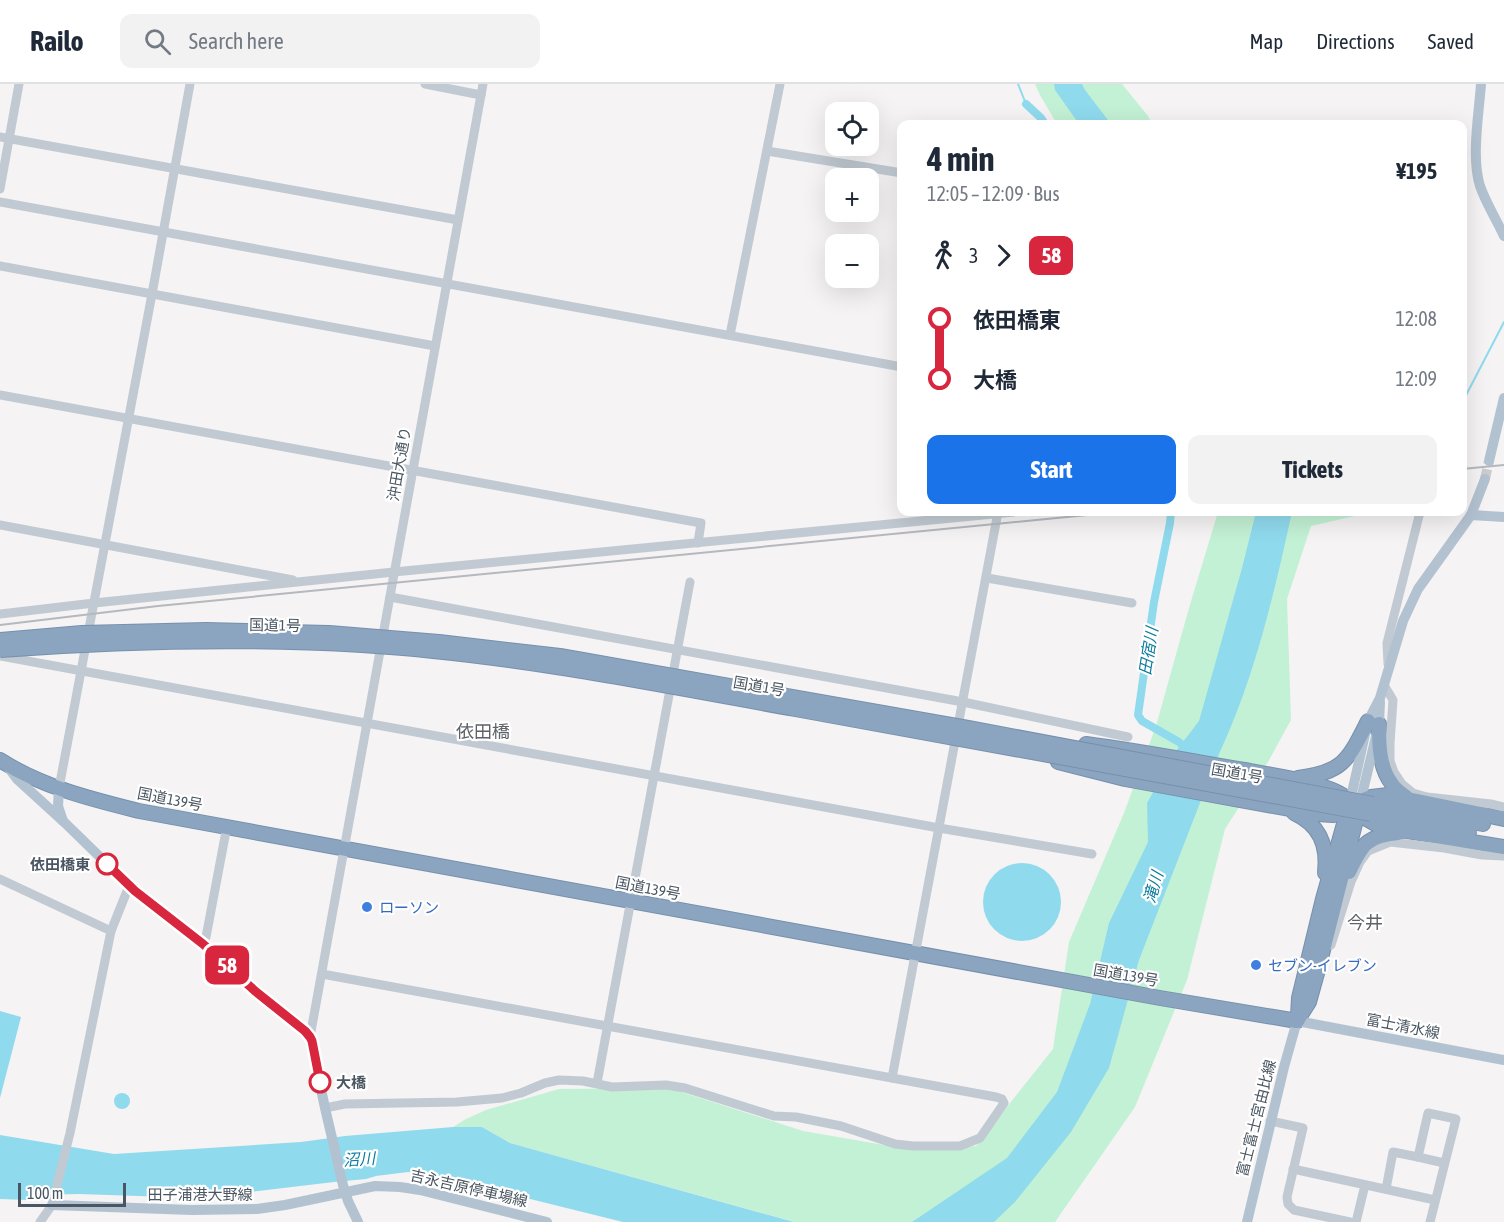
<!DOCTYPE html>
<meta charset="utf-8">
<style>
body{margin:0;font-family:"Asap Condensed","Noto Sans JP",sans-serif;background:#f2f2f3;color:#1f2937;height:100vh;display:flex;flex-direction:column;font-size:22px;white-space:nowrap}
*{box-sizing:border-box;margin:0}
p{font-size:20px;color:#747a83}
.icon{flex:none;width:33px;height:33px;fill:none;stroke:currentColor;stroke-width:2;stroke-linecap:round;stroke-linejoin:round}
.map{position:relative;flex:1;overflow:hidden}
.side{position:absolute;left:897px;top:36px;width:570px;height:396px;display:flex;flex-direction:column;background:#fff;border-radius:12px;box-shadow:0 6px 24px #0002}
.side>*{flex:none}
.badge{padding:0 12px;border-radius:9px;font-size:21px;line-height:39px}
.tools{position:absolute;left:825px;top:18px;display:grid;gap:12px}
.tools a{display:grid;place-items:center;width:54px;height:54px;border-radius:12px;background:#fff;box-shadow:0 6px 24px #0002;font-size:30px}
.scale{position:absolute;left:18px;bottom:15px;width:108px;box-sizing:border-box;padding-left:6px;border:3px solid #4a5661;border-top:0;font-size:16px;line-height:21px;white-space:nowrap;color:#4a5661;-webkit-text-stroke:4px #fff;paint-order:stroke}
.map>.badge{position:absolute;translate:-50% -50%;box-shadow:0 0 0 3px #fff}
.legs{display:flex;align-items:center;gap:9px;height:66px;padding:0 30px;font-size:20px}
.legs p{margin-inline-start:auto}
.summary{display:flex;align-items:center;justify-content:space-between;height:102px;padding:0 30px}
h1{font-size:33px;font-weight:700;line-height:45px}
.action{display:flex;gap:12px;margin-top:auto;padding:12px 30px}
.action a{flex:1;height:69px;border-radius:12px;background:#1a73e8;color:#fff;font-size:24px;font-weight:700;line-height:69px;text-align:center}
.action a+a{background:#f2f2f3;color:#1f2937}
ul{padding:0 30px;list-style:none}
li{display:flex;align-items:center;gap:21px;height:60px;font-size:22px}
li i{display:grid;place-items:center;width:9px;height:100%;margin:0 8px;background:currentColor}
li i::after{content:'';width:15px;height:15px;margin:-8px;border:4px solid;border-radius:50%;background:#fff}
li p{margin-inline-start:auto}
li:first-child i{background:linear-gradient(#0000 50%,currentColor 0)}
li:last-child i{background:linear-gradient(currentColor 50%,#0000 0)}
header{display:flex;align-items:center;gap:36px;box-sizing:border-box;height:84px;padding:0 30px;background:#fff;border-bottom:2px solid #e0e1e3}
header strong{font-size:28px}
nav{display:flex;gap:33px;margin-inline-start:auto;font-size:21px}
.search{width:420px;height:54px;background:#f2f2f3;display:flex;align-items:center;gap:15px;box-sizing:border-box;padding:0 21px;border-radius:12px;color:#747a83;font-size:22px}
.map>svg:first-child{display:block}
</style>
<header>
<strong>Railo</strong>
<div class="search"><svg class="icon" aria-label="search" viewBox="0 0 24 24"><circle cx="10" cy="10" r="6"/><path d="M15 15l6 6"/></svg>Search here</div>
<nav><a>Map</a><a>Directions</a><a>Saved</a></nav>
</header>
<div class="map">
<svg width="1504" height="1138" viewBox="0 0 1504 1138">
<rect width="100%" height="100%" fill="#f5f3f3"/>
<g fill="#c3f1d5">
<path d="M1035,0H1122L1148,32L1152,40H1057L1040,11Z"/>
<path d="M1218,428H1372L1311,442L1287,515L1291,636L1268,678L1225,745L1187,896L1135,1023L1055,1138H795L510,1059L482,1043H453L466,1035L486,1026L559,1005L669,1004L803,1047L913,1066L976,1062L1053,965L1069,858L1124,729L1156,642L1189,524Z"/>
</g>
<g fill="#90daee">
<path d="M1054,0H1082L1085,6L1111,40H1079L1055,6Z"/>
<path d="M1256,428H1292C1274,510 1255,593 1219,670L1139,876L1109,984L1071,1048L1015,1118L994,1138H912L1007,1074L1057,1008L1090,920L1109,839L1148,758L1147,719L1176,667L1199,637L1242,484Z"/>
<circle cx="1022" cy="818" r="39"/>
<path d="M0,927L21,933L0,1014Z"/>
<circle cx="122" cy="1017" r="8"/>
<path d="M453,1043H482L510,1059L794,1138H623L434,1091L408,1088L376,1092L366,1095L334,1098L206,1113H167L79,1110L30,1111L28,1116L0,1115V1051L114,1070L301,1058L345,1052Z"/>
</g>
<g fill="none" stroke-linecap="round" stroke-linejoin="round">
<g stroke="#90daee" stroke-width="2">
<path d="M1018,0L1026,20"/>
<path d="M1462,319L1504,238"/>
</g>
<g stroke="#90daee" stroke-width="8">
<path d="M1026,20L1041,34L1045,40"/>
<path d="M1171,428L1170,439L1154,518L1138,631L1142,637L1179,658L1188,667"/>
</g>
<path stroke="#caccce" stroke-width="10" stroke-dasharray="10 5" stroke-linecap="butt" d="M1485,395L1489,377"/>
<g stroke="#7690ad" stroke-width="16">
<g id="highway">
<path d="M1379,640C1379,660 1379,683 1392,700C1395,705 1401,709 1406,713"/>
<path d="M1086,660C1139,667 1191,677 1244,686C1270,691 1325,698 1345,713"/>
<path d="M0,676C42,703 91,715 139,727L1160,914L1297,937"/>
<path d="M1058,678L1125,695L1317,730L1333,731L1351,726"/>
<path d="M1298,694C1344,688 1348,676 1368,637"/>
<path d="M1354,720L1371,713L1388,711L1504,735"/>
<path d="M1373,720L1483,740"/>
<path d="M1356,727L1365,734L1379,742L1412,748L1504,763"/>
<path d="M1294,729C1320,741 1328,761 1325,789"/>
<path d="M1371,730L1469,748"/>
<path d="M1349,788C1362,760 1367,752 1398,749"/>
<path d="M1298,932L1299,914L1323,815L1349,722"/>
<path d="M1297,937L1309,918L1319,882L1359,724"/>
</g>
</g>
<g stroke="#c1cad2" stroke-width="9">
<path d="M425,0L481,11"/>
<path d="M0,53L458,136"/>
<path d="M767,67L902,89"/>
<path d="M0,105L19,0"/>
<path d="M0,118L902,283"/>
<path d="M0,182L435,262"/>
<path d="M730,251L780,0"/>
<path d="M0,311L701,439L698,459"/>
<path d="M0,441L293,496"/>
<path d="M987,494L1132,519"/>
<path d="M390,513L963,618L1128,653"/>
<path d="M0,530L94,519L394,488L1014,428"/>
<path d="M0,572L939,744L1092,770"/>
<path d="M1388,580L1387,559L1420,428"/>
<path d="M1384,601L1393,616L1390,659V677L1394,688L1402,700L1413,709L1427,713L1491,720L1504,723"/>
<path d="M59,704L152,210L190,0"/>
<path d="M0,795L111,847"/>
<path d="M203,860L206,853L227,742"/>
<path d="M1331,861L1351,798L1360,778L1368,767L1390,758L1444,764L1482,771L1504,772"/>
<path d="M322,890L892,994L998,428"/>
<path d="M310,953L483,0"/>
<path d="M597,999L690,498"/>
<path d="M325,1024L345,1020L457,1018L502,1014L521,1009L545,999L559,996L583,997L612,1003L666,1001L685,1004L774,1032L796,1033L841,1042L895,1060L913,1062H960L980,1054L1004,1019L1002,1015L996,1013L892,994"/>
<path d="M1270,1037L1303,1044L1287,1113L1288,1120L1294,1126L1350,1138"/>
<path d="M1293,1085L1435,1116"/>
<path d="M1386,1105L1393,1068L1418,1073"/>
<path d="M40,1138L52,1121L70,1049L111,847L129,802"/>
<path d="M1356,1138L1365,1101"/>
<path d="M1430,1138L1456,1035L1428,1029L1418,1073L1444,1079"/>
</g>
<g stroke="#b3c2d1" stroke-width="10">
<path d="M1481,0C1479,29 1471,74 1480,102C1486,119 1496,135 1504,152"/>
<path d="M1489,377L1504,314"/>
<path d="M1471,431L1485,395"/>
<path d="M6,680L17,695L63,737"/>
<path d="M59,704L58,722L63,737L135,807L203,860L255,907L298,940L310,953L325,1024L343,1101L348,1117L358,1138"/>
<path d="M1349,722L1368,637L1380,614L1403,537L1418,505L1471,431L1504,433"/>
<path d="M1359,723L1379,640L1380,618"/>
<path d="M52,1121L192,1126L257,1125L285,1121L375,1102L400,1103L420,1106L547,1138"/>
<path d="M1247,1138L1284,983L1297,937L1504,976"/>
</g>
<use href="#highway" stroke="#8ba5c1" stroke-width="14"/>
<g stroke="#b5b8bd" stroke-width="2">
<path d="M1462,385L1504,381"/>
<path d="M0,541L158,522L1118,428"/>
</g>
<g stroke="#7690ad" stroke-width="16" stroke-linecap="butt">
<g id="highway-bridge">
<path d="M0,556L82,549L206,546L329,549L439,558L560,572L968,644L1373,720"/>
<path d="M0,566C121,557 241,554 362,561C508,570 651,599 795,625C987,659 1179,695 1371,730"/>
</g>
</g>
<use href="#highway-bridge" stroke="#8ba5c1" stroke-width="14"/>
</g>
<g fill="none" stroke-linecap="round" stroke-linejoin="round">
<g stroke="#fff" stroke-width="14">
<path id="line-1" d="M107,780L135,807L203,860L255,907L305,947L310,953L312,957L320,998"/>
</g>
<use href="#line-1" stroke="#d7263d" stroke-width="9"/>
</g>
<g fill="#fff" stroke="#d7263d" stroke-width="3">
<circle cx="107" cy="780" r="10"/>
<circle cx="320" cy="998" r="10"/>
</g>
<g fill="#3f7fe0" stroke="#fff" stroke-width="2">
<circle cx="367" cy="823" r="6"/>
<circle cx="1256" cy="881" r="6"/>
</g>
<g text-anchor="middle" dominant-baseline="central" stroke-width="4.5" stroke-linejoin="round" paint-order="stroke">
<g font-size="15" fill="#4a5661" stroke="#fff">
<text transform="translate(399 380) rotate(-80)">沖田大通り</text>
<text transform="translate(275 541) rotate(1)">国道1号</text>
<text transform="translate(759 602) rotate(10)">国道1号</text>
<text transform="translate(1237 689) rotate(10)">国道1号</text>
<text transform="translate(170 715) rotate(11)">国道139号</text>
<text transform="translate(648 804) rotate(11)">国道139号</text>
<text transform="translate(1126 891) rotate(10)">国道139号</text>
<text transform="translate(1403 942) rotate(11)">富士清水線</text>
<text transform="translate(1256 1034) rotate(-76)">富士富士宮由比線</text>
<text transform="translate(469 1104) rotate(13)">吉永吉原停車場線</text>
<text x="200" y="1110">田子浦港大野線</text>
</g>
<g font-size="15" font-weight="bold" fill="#4a5661" stroke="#fff" text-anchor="end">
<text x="90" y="780">依田橋東</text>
<text x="336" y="998" text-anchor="start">大橋</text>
</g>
<g font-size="15" fill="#366cbe" stroke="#fff" text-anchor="start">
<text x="379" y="823">ローソン</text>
<text x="1268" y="881">セブン-イレブン</text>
</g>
<g font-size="16" font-style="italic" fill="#0c7c9b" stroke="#fff">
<text transform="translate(1148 567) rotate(-81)">田宿川</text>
<text transform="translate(1153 803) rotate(-74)">滝川</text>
<text transform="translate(359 1075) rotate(-4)">沼川</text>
</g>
<g font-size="18" fill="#5f6368" stroke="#fff">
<text x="483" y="647">依田橋</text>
<text x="1365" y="838">今井</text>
</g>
</g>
</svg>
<div class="tools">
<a><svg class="icon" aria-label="locate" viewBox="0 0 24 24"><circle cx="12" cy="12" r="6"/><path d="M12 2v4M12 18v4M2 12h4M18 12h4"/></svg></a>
<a>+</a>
<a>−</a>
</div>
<div class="scale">100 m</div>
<b class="badge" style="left:227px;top:881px;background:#d7263d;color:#fff">58</b>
<section class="side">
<div class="summary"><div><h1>4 min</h1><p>12:05 – 12:09 · Bus</p></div><b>¥195</b></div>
<div class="legs"><svg class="icon" aria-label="walk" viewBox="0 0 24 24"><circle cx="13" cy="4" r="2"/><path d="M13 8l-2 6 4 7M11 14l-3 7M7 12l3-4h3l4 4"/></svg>3<svg class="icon" aria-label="forward" viewBox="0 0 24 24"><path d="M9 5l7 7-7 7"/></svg><b class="badge" style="background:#d7263d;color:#fff">58</b></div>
<ul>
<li><i style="color:#d7263d"></i><b>依田橋東</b><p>12:08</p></li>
<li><i style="color:#d7263d"></i><b>大橋</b><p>12:09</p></li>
</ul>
<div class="action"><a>Start</a><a>Tickets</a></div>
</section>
</div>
